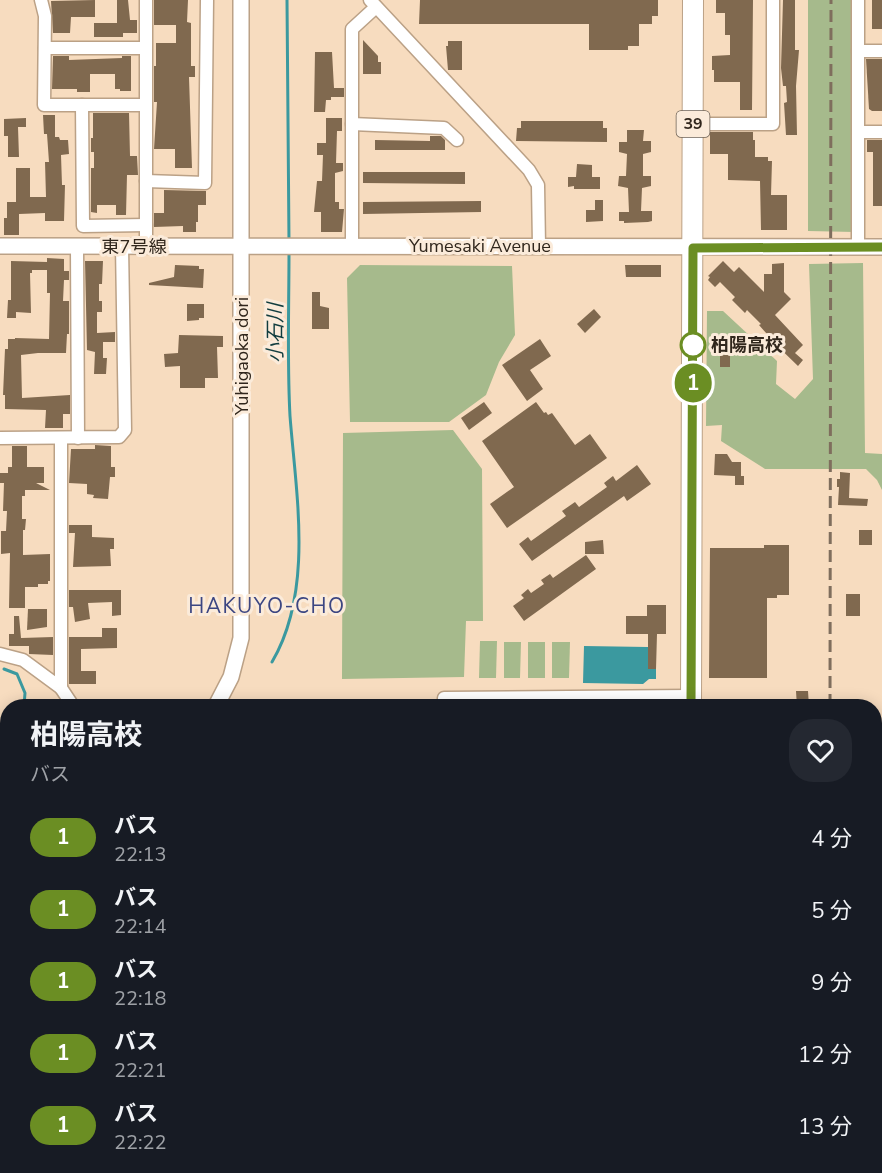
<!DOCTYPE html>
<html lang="ja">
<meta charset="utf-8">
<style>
body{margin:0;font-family:"Nunito Sans","Noto Sans JP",sans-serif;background:#242831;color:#f1f3f6;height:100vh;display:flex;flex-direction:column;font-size:22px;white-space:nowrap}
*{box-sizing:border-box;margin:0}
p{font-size:20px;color:#9ea1a6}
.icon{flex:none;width:33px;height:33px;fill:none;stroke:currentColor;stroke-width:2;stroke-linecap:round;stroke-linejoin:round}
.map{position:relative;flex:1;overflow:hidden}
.details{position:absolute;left:0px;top:699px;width:882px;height:474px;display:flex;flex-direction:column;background:#171b24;border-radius:24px 24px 0 0;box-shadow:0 3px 15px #0003}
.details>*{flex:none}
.badge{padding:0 12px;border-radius:20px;font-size:21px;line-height:39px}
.map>.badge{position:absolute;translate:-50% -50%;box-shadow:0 0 0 3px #fff}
.round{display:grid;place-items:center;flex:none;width:63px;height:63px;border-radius:24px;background:#242831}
.headline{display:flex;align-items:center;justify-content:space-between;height:102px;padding:0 30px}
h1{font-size:28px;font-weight:700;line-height:45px}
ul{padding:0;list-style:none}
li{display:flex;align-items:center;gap:18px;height:72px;padding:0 30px}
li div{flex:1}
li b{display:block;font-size:22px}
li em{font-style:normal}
li .badge{min-width:66px;font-weight:700;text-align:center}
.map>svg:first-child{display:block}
</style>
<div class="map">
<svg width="882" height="1173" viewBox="0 0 882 1173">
<rect width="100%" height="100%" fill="#f7dcbf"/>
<g fill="#a6ba8c">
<path d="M808,0H852L854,232L808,231Z"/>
<path d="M863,263L865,453L882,454V490L877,480L866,469H765L721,441L722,425L706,426L707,311H723L777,361L776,384L795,399L813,379L809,264Z"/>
<path d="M360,265L512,266L515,335L499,362L486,395L449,422H350L347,278Z"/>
<path d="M453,430L482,469L483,621H466L464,677L342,679L343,433Z"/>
<path d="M480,641H497L496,678H479Z"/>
<path d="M504,642H521L520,678H504Z"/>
<rect x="528" y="642" width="17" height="36"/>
<path d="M552,642H570L569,678H552Z"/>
</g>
<path fill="#3b999f" d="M584,646L648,647V669H656V679H649L643,684L583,683Z"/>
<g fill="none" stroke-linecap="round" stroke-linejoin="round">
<g stroke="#3b999f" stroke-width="3">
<path d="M287,0L289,242"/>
<path d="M272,662C314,591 296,494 290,416C287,362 289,306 289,252"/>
<path d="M4,669L17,674L25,693L24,706"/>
</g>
</g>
<g fill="#80694f">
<path d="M95,0V17H71L70,33H53L51,1Z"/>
<path d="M117,0H128L130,20H137V33H123V37H94V23H117Z"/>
<path d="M154,0H188L187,22L191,23V66H195V77H189L192,168H175V149H154L157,102H154V66H156V43H176V25H154Z"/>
<path d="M420,0H658V16H652V24H639V46H628V50H589V24H419Z"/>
<path d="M716,0H753L752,110H740V82H714V70H712V56L730,55V35H725V13H716Z"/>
<path d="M783,0H795V50H799L796,86L797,135H786L784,103L787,102L786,86H783L781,68Z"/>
<rect x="872" y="0" width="10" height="29"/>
<path d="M363,40L378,56V62H381V74H363Z"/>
<path d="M448,41H462V70H448L446,46H448Z"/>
<path d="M315,52H332L334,88H344V97H331V100H326L325,112H314Z"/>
<path d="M53,56H69V60L122,58V56H131V91H120V89H115V74H90V92H77V89H52Z"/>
<path d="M866,59H882V111H872L869,109Z"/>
<path d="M93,113H129L130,156H137L138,175H127L126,215H116V205H97V213L91,212V168H94V152H91V138H93Z"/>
<path d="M43,115H55V137H59L60,140H68L69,154L61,155L62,185H65L64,221H45V213L19,214V235H4V218H7V202H16V168H30V197H46L45,162H49L47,134H44Z"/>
<path d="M26,118V127H18L19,157H8V136H4V119Z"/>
<path d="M326,118H342V131H337L336,163H343V171L335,173V202H339V209H344L342,232H321V212H314L317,181H322L323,155H317V143H326Z"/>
<path d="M521,121H603V128H607V142L516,141L517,128H521Z"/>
<path d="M627,130H644L643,141H651V152L643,154V176H651V186L642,188L641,211H652V221L648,222L624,223V221H619V212H629L628,188L618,186L619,176H626L627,154L619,152V142H627Z"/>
<path d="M710,132H753V140H755V157H768V161H772L771,195H787V230H761L760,181L728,180V154H710Z"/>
<path d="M430,136H441L445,140V150H375V140L430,141Z"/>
<path d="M867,140H882V206H873V152H867Z"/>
<path d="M577,164L592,165V177H600V189H574V186L568,187V177H576Z"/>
<path d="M363,172H465V184L363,183Z"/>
<path d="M164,190L206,191V205H198V222H196V232H183V226L154,227V213H164Z"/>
<path d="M595,200H603V221L586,222V210H595Z"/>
<path d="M481,201V212L363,214V202Z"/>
<path d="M47,258L64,259V271H69V280H64L63,301H69V334H67L66,353H38L21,355L22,398L70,395V414H63V428H45L46,410L5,409V395H3L5,349H8V339H15V338L49,339L50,293H47V270H32V273H30L31,313L16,312V318H7L8,300H11V261L47,262Z"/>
<path d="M85,261H103L102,284H99V301H102V312H97V333L115,332V342H103V358H107L106,374H94L95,352L87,350Z"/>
<path d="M723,261L734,272L739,267L764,292V274H772V264L784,263V292L791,299L775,315L803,345L795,353L803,360L798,366L766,335L767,334L759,325L761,324L747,310L745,313L732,300L735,297L720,282L715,287L708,280L710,277L708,276Z"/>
<path d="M175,265L199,266V269H204L203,288L149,285V283L174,277Z"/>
<path d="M625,265H661V277H626Z"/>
<path d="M312,292H320V306L329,308V329H312Z"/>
<path d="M187,304H204V318H199V320L187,321Z"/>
<path d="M594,309L601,317L585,333L577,324Z"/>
<path d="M179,335L223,336V347H217L218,378H205V388H180V366L165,367L164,354L178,353Z"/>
<path d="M540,339L551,356L530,370L543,389L527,401L502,365Z"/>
<path d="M730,345V367H720V346Z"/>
<path d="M484,402L492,413L469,430L461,418Z"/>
<path d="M536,402L544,413L546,412L548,415L552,413L575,445L590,434L607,458L507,528L490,504L514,487L482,441Z"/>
<path d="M95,445L111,446V467H115V477H110L108,499L93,498L94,495L87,494V484L69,483L71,449H95Z"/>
<path d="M12,446H27V467H44V483H36L50,490H25V496H22V519H26L25,530H23V555L50,554V581H48V584H38V587H25V608H9L10,553L1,554V531H6L7,511H3L4,483H0V473H8V467H12Z"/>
<path d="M715,454H727L732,462H741V476H744V485H735V476L714,475Z"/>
<path d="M637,465L651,484L627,501L624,496L532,561L519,544L528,537L531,541L566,516L562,511L575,502L579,507L607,487L604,483L613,476L616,481Z"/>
<path d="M840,472L850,473L849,498L868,499L867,506L838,505L839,487H837V479H840Z"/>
<path d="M69,525H92V537L114,538V549H110L111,566L73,567L75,533H69Z"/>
<rect x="859" y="530" width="13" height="15"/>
<path d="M603,540L604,554H585V542Z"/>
<path d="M764,545H789V595H777V598H767V678H709L710,548H764Z"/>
<path d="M586,555L596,569L524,621L513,606L524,598L521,595L528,589L531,593L544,584L541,580L550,574L553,578Z"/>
<path d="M69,590H121V615L112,616V602L88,603L90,619L75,622L73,607H69Z"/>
<rect x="846" y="594" width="14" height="22"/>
<path d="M647,605H666V634H657L656,669H648V634H626V616H647Z"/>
<path d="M28,609H47V627L27,630Z"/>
<path d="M14,616H19L21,638L53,637V655L29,654V646H9V634H14Z"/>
<path d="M102,628H117V648L81,649V671H96V684H69V637H102Z"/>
<path d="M796,691H808L809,706H797Z"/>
</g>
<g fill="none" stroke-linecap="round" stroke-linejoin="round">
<g stroke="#bba186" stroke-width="15">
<g id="minor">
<path d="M41,0L45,16L44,105H145"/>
<path d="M146,0V246"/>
<path d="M370,0L529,170L538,185L539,246"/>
<path d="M858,0V247"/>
<path d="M45,48H145"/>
<path d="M858,51H882"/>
<path d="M82,105L83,226L146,225"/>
<path d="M352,124L444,128L457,140"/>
<path d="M693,124H773V0"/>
<path d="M859,132H882"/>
<path d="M146,181L205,183L207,0"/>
<path d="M77,247L78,438"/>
<path d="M352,247V29L376,7"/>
<path d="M0,438L119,437L125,430L122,246"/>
<path d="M61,438V688"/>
<path d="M0,654L23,660L61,688L73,706"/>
<path d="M444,706V698L691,696"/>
<path d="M0,922H8"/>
<path d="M179,1166V1173"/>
<path d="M368,1166V1173"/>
<path d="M783,1166V1173"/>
<path d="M566,1173V1166"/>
</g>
</g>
<g stroke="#bba186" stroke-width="18">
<g id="tertiary">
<path d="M0,246L882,247"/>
<path d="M216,706L231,677L241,638V0"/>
<path d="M117,1173V1166"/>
</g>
</g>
<g stroke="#bba186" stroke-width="20">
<g id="secondary">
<path d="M0,1087H8"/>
<path d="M874,1089H882"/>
</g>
</g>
<g stroke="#bba186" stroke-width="22">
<g id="trunk">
<path d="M691,706L693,0"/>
<path d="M690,1166V1173"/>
</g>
</g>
<use href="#minor" stroke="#fff" stroke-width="12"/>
<use href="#tertiary" stroke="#fff" stroke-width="15"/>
<use href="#secondary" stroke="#fff" stroke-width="16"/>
<use href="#trunk" stroke="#fff" stroke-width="20"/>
<g stroke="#7f6e5d" stroke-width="3" stroke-dasharray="12 6" stroke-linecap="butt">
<path d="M830,706L831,0"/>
<path d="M830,1166V1173"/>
</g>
</g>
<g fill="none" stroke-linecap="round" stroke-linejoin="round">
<g stroke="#fff" stroke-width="14">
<path id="line" d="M691,706L693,248L882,247"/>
</g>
<use href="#line" stroke="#6b8e23" stroke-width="9"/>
</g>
<circle fill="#fff" stroke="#6b8e23" stroke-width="3" cx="693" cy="345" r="12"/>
<g text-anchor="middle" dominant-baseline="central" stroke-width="6" stroke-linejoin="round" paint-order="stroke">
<rect fill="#fbebda" stroke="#6d6155" stroke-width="1.5" x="676.5" y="111" width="33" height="26" rx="4.5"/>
<g font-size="16" font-weight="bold" fill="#30261c">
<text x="693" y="124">39</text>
</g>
<g font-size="18" fill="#30261c" stroke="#fbebda">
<text x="480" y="246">Yumesaki Avenue</text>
<text x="134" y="247">東7号線</text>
<text transform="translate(242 356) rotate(-90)">Yuhigaoka dori</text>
</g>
<g font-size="18" font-weight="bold" fill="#30261c" stroke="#fbebda" text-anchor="start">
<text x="711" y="345">柏陽高校</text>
</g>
<g font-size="20" font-style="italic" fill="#103c3e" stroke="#fbebda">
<text transform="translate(275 333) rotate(-90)">小石川</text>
</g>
<g font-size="21" letter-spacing="1.5" fill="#3c4682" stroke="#fbebda">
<text x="267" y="606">HAKUYO-CHO</text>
</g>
</g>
</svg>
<b class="badge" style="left:693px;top:383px;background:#6b8e23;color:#fff">1</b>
<section class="details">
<div class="headline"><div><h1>柏陽高校</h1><p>バス</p></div><a class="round"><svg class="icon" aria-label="heart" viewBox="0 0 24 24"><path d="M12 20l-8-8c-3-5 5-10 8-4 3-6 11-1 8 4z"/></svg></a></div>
<ul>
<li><span class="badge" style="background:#6b8e23;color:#fff">1</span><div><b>バス</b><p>22:13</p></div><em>4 分</em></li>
<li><span class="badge" style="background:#6b8e23;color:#fff">1</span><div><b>バス</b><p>22:14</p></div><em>5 分</em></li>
<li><span class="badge" style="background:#6b8e23;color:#fff">1</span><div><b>バス</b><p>22:18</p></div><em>9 分</em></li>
<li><span class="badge" style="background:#6b8e23;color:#fff">1</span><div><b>バス</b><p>22:21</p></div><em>12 分</em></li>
<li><span class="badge" style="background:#6b8e23;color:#fff">1</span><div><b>バス</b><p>22:22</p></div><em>13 分</em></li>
</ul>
</section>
</div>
